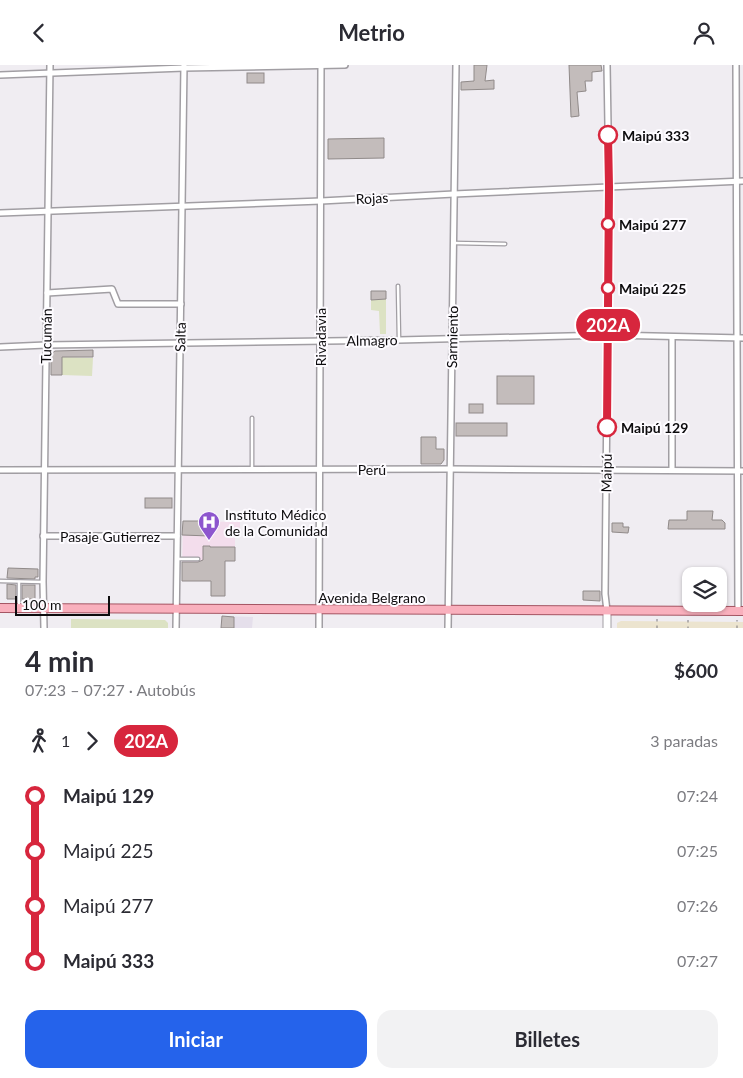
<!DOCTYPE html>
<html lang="es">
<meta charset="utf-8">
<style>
body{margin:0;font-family:Lato,sans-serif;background:#f2f2f3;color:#2b2b33;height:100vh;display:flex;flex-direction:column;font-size:19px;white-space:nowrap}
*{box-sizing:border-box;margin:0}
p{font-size:16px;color:#7c7c81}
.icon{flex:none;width:28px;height:28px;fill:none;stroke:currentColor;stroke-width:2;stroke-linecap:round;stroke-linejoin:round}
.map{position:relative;height:563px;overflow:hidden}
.panel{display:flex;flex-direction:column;background:#fff;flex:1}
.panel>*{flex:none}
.badge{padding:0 10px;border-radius:16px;font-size:18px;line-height:32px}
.controls{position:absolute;left:682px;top:502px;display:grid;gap:10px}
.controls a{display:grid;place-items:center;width:45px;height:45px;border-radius:10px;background:#fff;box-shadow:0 1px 4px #0004;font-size:25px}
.scale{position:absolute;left:15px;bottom:12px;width:95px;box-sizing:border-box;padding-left:5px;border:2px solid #0d0c0e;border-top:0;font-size:14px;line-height:18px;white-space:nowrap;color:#0d0c0e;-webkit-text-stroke:4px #fdfbff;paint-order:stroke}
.map>.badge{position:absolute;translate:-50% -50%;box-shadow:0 0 0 2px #fff}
.legs{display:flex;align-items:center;gap:8px;height:55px;padding:0 25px;font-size:16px}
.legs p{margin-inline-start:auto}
.overview{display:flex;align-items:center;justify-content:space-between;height:85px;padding:0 25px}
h1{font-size:28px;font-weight:700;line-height:38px}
.button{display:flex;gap:10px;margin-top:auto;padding:10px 25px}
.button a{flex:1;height:58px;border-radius:15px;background:#2563eb;color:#fff;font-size:20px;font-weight:700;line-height:58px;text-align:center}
.button a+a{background:#f2f2f3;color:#2b2b33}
ul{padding:0 25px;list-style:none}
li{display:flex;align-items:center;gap:18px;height:55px;font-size:19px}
li i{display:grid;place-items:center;width:8px;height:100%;margin:0 6px;background:currentColor}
li i::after{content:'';width:12px;height:12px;margin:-6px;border:4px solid;border-radius:50%;background:#fff}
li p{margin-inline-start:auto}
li:first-child i{background:linear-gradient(#0000 50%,currentColor 0)}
li:last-child i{background:linear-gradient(currentColor 50%,#0000 0)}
header{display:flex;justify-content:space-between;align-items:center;height:65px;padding:0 25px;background:#fff;font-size:22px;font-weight:700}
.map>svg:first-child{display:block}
</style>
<header><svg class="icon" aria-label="back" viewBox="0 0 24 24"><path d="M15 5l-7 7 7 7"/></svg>Metrio<svg class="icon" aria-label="person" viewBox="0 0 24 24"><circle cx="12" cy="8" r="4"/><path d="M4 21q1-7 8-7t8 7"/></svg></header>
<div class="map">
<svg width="743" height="563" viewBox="0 0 743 563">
<rect width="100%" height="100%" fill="#f0edf2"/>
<path fill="#e5dfeb" d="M222,551L253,552L252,563H221Z"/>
<path fill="#ece4cf" d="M621,556L743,557V563H617V558Z"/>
<path fill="#f3ddec" d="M183,456L240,457V471L235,472V496H225V506H182Z"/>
<g fill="#dce2c3">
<path d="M386,234V269H380L379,246L371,245V235Z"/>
<path d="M62,292L93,293L92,311L62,310Z"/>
<path d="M71,554L165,555L168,558V563H71Z"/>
</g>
<g fill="#c3bcbb" stroke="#908a89">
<path d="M474,0H487L485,16L494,15V24L461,25V17L474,16Z"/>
<path d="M569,0H601L602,6L592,7V16H585L586,26L577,27L579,51L571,52Z"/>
<rect x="247" y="8" width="17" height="10"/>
<path d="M384,73V93L328,94V74Z"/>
<path d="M371,226H386V234L371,235Z"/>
<path d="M93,285V292H62V310H51V289L55,286Z"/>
<rect x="497" y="311" width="37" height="28"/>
<rect x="469" y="339" width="14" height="9"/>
<rect x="456" y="358" width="51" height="13"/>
<path d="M421,372H436V384H444V395L441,399H421Z"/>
<rect x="145" y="433" width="27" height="10"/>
<path d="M687,446H713L712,455H722L725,458V464H668L669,455H687Z"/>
<path d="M183,456H211L210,471L182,470Z"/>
<path d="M612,458H623V462H629L628,468L612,467Z"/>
<path d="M203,481H210V482H235V496H225V531H211V516H182V497H198L203,495Z"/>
<path d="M8,503L38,504V512H35V514L7,513Z"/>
<path d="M7,519L16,520V534H7Z"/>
<rect x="22" y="520" width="13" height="14"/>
<path d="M583,526H600V536L583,535Z"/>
<path d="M222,551L234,552V563H221Z"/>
</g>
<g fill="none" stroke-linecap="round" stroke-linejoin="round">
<g stroke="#a19ea3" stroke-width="5">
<g id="lane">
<path d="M454,178L505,179"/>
<path d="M398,221L399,275"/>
<path d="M252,404V353"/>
<path d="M177,494H198"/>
<path d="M0,516L43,517"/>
<path d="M19,543V517"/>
</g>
</g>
<g stroke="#a19ea3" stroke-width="8">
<g id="street">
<path d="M607,0L609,121L605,529L607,546"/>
<path d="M736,0L738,546"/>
<path d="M0,10L184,3L345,0"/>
<path d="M0,148L321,136L454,129L743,116"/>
<path d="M47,228L112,224L118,239H181"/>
<path d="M0,282L46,280L399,275L608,270L743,273"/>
<path d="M0,405L450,404L743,406"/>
<path d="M672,405V272"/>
<path d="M43,471H177"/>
<path d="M44,563L43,517L50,0"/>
<path d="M176,563L184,0"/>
<path d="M319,563L321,0"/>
<path d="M448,563L456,0"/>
</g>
</g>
<g stroke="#a19ea3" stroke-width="9">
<path id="secondary" d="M607,546V563"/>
</g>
<g stroke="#a45563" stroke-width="10">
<path id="primary" d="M0,543L743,546"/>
</g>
<g stroke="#7b797c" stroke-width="1" stroke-dasharray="2.5 4" stroke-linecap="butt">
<path d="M688,555V563"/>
<path d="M657,563V554"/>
<path d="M737,563V555"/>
</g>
<use href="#lane" stroke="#fff" stroke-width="2.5"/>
<use href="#street" stroke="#fff" stroke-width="5"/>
<use href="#secondary" stroke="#fff" stroke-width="7"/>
<use href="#primary" stroke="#f9b0bd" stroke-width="8"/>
</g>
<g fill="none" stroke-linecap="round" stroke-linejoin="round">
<g stroke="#fff" stroke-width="11">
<path id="line-1" d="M607,362L609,122L608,70"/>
</g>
<use href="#line-1" stroke="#d7263d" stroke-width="8"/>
</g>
<defs>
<g id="hospital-pin" transform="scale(1.125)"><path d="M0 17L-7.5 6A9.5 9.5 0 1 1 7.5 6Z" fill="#8d56ce" stroke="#fdfbff"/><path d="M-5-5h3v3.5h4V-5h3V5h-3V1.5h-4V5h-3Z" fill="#fff"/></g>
</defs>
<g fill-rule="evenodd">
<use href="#hospital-pin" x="209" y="457"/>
</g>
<g fill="#fff" stroke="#d7263d" stroke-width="2.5">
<circle cx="608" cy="70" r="9"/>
<circle cx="608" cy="159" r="6"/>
<circle cx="608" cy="223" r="6"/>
<circle cx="607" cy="362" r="9"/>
</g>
<g text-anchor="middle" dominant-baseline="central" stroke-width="4" stroke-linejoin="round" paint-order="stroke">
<g font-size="14" font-weight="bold" fill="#0d0c0e" stroke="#fdfbff" text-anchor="start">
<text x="622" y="70">Maipú 333</text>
<text x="619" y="159">Maipú 277</text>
<text x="619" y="223">Maipú 225</text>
<text x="621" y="362">Maipú 129</text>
</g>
<g font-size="14" fill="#0d0c0e" stroke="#fdfbff">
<text transform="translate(372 133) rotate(-3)">Rojas</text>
<text transform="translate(46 271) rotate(-89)">Tucumán</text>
<text transform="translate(180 272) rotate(-89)">Salta</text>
<text transform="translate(320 272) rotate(-90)">Rivadavia</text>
<text transform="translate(452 272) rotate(-89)">Sarmiento</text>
<text transform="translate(372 275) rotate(-1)">Almagro</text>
<text x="372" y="404">Perú</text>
<text transform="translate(606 408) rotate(-89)">Maipú</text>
<text x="110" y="471">Pasaje Gutierrez</text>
<text x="372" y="532">Avenida Belgrano</text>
</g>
<g font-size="14" fill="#0d0c0e" stroke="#fdfbff" text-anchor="start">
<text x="225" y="449">Instituto Médico<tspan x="225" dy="16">de la Comunidad</tspan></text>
</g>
</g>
</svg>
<div class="controls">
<a><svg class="icon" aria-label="layers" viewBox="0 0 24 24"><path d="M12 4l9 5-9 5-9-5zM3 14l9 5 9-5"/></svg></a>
</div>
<div class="scale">100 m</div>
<b class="badge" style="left:608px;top:260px;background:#d7263d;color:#fff">202A</b>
</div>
<section class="panel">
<div class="overview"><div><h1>4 min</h1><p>07:23 – 07:27 · Autobús</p></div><b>$600</b></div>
<div class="legs"><svg class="icon" aria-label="walk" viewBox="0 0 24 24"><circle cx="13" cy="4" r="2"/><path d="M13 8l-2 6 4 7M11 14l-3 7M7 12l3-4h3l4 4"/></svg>1<svg class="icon" aria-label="forward" viewBox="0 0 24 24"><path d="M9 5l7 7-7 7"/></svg><b class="badge" style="background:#d7263d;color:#fff">202A</b><p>3 paradas</p></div>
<ul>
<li><i style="color:#d7263d"></i><b>Maipú 129</b><p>07:24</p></li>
<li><i style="color:#d7263d"></i><span>Maipú 225</span><p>07:25</p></li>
<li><i style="color:#d7263d"></i><span>Maipú 277</span><p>07:26</p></li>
<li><i style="color:#d7263d"></i><b>Maipú 333</b><p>07:27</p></li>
</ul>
<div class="button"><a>Iniciar</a><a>Billetes</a></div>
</section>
